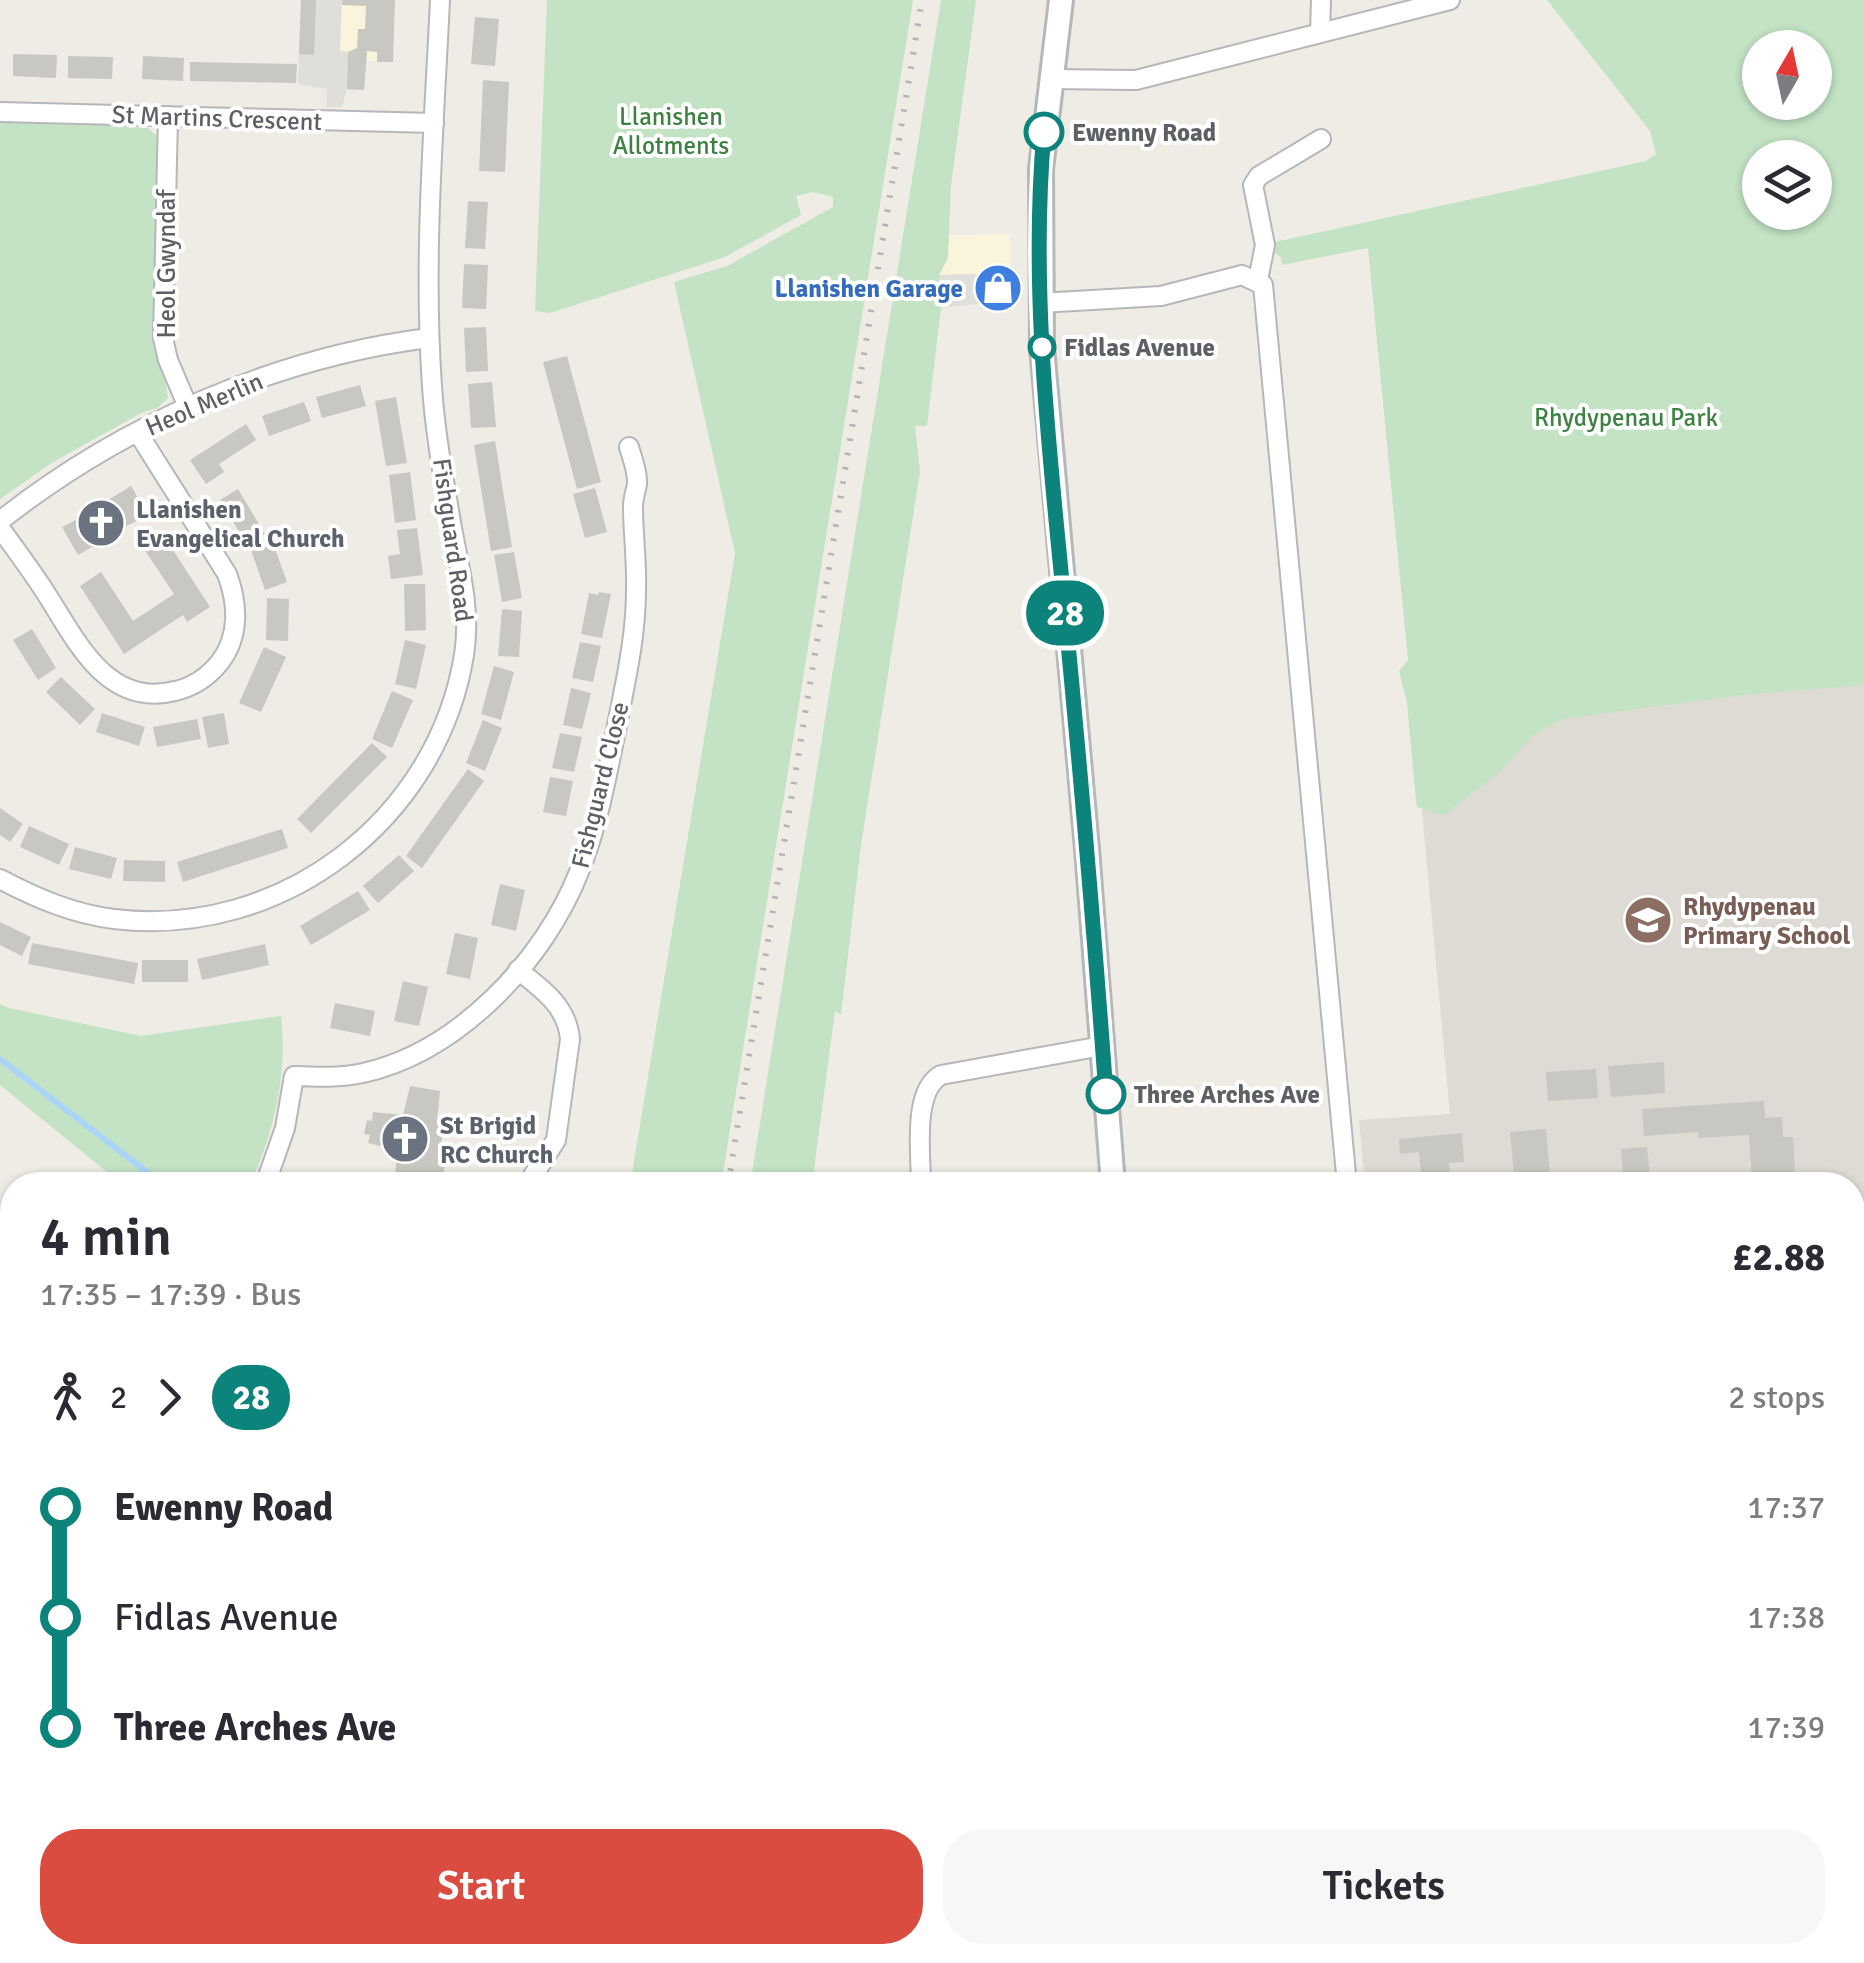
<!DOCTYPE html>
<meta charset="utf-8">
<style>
body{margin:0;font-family:Signika,sans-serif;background:#f7f7f7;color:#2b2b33;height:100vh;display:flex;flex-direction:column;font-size:38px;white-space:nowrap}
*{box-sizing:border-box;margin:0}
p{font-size:32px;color:#7c7c81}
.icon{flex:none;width:55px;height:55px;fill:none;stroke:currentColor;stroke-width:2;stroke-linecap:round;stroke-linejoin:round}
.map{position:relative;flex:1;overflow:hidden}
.sheet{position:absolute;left:0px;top:1172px;width:1865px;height:792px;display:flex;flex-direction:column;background:#fff;border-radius:40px 40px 0 0;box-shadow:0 2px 8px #0004}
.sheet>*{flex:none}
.badge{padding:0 20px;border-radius:32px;font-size:35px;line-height:65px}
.needle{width:65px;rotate:9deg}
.buttons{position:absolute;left:1742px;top:30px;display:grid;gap:20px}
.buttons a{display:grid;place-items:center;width:90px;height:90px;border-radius:50%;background:#fff;box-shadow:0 2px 8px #0004;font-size:50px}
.map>.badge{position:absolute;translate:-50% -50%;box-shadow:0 0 0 5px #fff}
.legs{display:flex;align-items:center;gap:15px;height:110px;padding:0 40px;font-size:32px}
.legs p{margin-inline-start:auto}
.summary{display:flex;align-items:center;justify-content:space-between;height:170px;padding:0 40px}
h1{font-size:55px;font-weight:600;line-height:75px}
.primary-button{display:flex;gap:20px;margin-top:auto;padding:20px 40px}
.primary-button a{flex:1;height:115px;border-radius:40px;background:#d94c3f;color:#fff;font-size:40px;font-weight:600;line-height:115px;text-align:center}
.primary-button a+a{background:#f7f7f7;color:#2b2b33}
ul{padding:0 40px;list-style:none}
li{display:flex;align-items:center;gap:35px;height:110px;font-size:38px}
li i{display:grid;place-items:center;width:15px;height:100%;margin:0 12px;background:currentColor}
li i::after{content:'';width:25px;height:25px;margin:-12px;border:8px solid;border-radius:50%;background:#fff}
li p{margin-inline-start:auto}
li:first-child i{background:linear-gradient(#0000 50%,currentColor 0)}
li:last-child i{background:linear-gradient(currentColor 50%,#0000 0)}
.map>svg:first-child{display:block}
</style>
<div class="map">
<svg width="1864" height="1963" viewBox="0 0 1864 1963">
<rect width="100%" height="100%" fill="#eeece5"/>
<g fill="#fbf4dd">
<path d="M342,0H395L393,62L366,61L340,51Z"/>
<path d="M1010,234V273L939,275L941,235Z"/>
<path d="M721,1953H845V1963H719Z"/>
</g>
<g fill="#dfded9">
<path d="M301,0H342L340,51L367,53L364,90L347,89L342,107H326L327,89L298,84Z"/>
<path d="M1010,273L1011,300L941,308L939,275Z"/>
</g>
<path fill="#dddbd3" d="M1864,668V1233L1853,1216L1852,1185H1365L1359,1120L1450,1114L1414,725Z"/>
<g fill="#c3e3c4" fill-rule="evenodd">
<path d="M547,0H913L721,1185H630L735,553L674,282L727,266L833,207V197L813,192L796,196L801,215L725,257L550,313L535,311Z"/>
<path d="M941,0H976L951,185L948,258L939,275L941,308L927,426H915L920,472L861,845L841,1015L835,1011L812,1185H750Z"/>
<path d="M1547,0H1864V685L1742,695L1562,719L1533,735L1502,770L1444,815L1417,807L1416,801L1407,703L1399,671L1408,660L1368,248L1282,265L1281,257L1275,253V242L1646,161L1656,154L1650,131ZM1760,48H1815V102H1760ZM1760,158H1815V212H1760Z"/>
<path d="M0,119L142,123L158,137L162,364L168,398L157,408L141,413L53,462L0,499Z"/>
<path d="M0,1004L9,1008L141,1036L281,1016C288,1074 274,1132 250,1185H123L0,1085Z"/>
<path d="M3,1489L12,1494V1684L0,1685V1490Z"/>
<path d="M1864,1841V1951L1852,1938L1853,1850Z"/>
<path d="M329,1953H597L595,1963H337Z"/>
</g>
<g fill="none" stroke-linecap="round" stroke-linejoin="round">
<g stroke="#abd5f7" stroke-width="6">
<path d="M0,1059L164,1185"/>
<path d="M0,1628L12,1635"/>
<path d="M376,1952L389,1963"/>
<path d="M481,1963L483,1952"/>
</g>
</g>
<g fill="#c9c7c2">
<path d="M301,0H316L314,55L299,54Z"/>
<path d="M342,0H395L393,62H377V52L367,51L364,90L347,89L348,52L357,48L358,29H365L366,6L342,5Z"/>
<path d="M475,17L499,19L495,66L471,64Z"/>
<path d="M13,54L57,55L56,78L13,76Z"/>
<path d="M68,56L113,57L112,79L68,78Z"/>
<path d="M143,56L184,58L183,81L142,79Z"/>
<path d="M190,62L297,64L296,83L190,81Z"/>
<path d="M483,80L509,82L505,172L479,171Z"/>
<path d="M468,201L488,202L485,249L465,248Z"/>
<path d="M464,264L488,265L486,309L462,308Z"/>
<path d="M486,327L488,371L466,372L464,328Z"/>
<path d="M567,356L601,482L577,489L543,362Z"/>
<path d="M492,382L496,427L471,428L468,384Z"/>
<path d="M360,385L366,406L322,418L316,397Z"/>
<path d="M396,397L407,463L386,466L375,401Z"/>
<path d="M304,402L311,421L269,436L262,416Z"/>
<path d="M246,424L256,440L219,464L224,472L206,484L190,460Z"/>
<path d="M495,441L512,547L491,551L474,445Z"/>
<path d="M410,472L416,520L395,523L389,475Z"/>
<path d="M131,486L148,515L95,542L97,544L78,555L62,527L109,503L108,500Z"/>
<path d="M595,488L607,532L585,538L573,494Z"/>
<path d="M238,489L265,534L247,545L220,500Z"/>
<path d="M417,528L423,575L391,579L388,556L400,554L397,530Z"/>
<path d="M162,533L210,607L187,622L183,615L124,654L80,586L101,572L133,621L174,594L142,546Z"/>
<path d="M273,543L287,582L265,590L251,550Z"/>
<path d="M514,552L522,598L502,602L494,555Z"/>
<path d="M404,584H425L426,630L405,631Z"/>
<path d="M599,592L611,594L602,638L581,634L589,593L598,595Z"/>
<path d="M267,598L289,599L288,641L266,640Z"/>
<path d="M502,609L522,611L519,657L498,656Z"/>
<path d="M32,629L56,668L38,680L13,640Z"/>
<path d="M405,640L426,645L416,689L395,684Z"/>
<path d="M580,642L601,646L593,682L572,678Z"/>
<path d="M264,647L286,657L261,712L239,703Z"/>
<path d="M494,666L514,672L501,720L481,714Z"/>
<path d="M61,677L95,709L80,725L46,692Z"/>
<path d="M571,688L591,693L582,729L563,725Z"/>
<path d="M392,691L413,700L392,748L372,739Z"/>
<path d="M102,713L145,727L139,746L96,732Z"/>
<path d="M224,713L229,744L208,748L202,717Z"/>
<path d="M197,719L201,739L157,747L153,727Z"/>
<path d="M483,720L502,728L485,771L466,763Z"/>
<path d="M560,733L582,737L574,772L552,768Z"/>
<path d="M372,743L387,757L311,833L297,819Z"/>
<path d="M468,769L484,781L422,868L406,856Z"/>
<path d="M550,777L573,781L566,816L543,812Z"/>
<path d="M0,808L23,824L10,842L0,835Z"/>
<path d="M29,826L69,844L59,865L20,847Z"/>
<path d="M282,829L288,848L183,882L177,862Z"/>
<path d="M75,847L117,858L111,879L69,869Z"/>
<path d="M399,855L414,871L378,903L363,886Z"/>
<path d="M124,860L165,861V882L123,881Z"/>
<path d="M500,884L525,890L516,931L491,925Z"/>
<path d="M358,891L370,910L311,945L300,926Z"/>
<path d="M0,922L31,937L22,956L0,945Z"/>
<path d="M455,933L478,938L470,979L446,974Z"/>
<path d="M32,943L138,963L134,984L28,964Z"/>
<path d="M265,944L269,965L202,980L197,959Z"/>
<rect x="142" y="960" width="46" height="22"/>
<path d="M403,981L428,987L419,1026L394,1021Z"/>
<path d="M335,1003L375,1011L370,1036L330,1028Z"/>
<path d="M1664,1062L1665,1093L1611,1097L1608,1066Z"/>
<path d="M1596,1069L1598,1098L1548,1101L1546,1072Z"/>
<path d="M410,1086L440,1091L437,1121L445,1122L439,1154L447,1155L441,1185H401L402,1181L395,1180L397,1150L368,1143L370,1135L364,1134L367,1120L372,1121L373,1112L403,1115Z"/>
<path d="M1764,1101L1765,1118L1782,1117L1783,1137H1793L1795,1176L1815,1175L1821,1185H1726V1182L1752,1180L1749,1135L1698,1138V1132L1644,1136L1642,1109Z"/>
<path d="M1546,1129L1551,1185H1515L1510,1132Z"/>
<path d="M1462,1133L1464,1162L1449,1163L1451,1185H1422L1419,1152L1400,1154L1399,1139Z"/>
<path d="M1647,1147L1651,1185H1624L1621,1149Z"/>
<path d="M1864,1242V1303L1852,1316V1251Z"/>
<path d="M1852,1409L1864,1424V1470L1852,1478Z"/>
<path d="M3,1445L12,1450V1494L3,1489L0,1493V1451Z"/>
<path d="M0,1748L11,1749L7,1785L0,1784Z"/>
<path d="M12,1795V1840L8,1841L6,1837L0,1840V1830L3,1829L0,1800Z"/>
<path d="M52,1952H76L80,1963H56Z"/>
<path d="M141,1952H177L181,1963H145Z"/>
<path d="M921,1952H985L991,1963H914L924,1957Z"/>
<path d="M1296,1952H1353L1356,1963H1286L1284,1956Z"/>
<path d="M1448,1952H1481L1488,1960L1484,1963H1436Z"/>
<path d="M1622,1952H1648L1657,1960L1654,1963H1612Z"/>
</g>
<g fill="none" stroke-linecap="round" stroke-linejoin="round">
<g stroke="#b5b7ba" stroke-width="22">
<g id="minor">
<path d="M1320,33L1321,0"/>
<path d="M1050,79L1136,80L1450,0"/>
<path d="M0,112L434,123"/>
<path d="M168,116L163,338L168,360L188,407"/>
<path d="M1258,280L1265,245L1253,185L1259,176L1321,139"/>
<path d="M1040,303L1161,296L1242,275L1263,285L1347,1185"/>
<path d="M0,521C121,425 276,357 429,338"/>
<path d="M0,528C17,551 34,574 49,598C78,644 109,708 175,691C193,687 208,677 220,662C240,636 238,603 227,574L138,433"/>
<path d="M0,879C36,898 73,914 114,919C280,939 437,821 464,655C471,612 460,570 452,528C444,481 435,433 432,386C423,258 434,128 440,0"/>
<path d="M518,970C542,989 567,1006 570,1039L556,1140L527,1185"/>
<path d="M265,1185L285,1128L294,1076C317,1077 340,1078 363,1073C458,1052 544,961 579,872C600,821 609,764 620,710C628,670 636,631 636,590C637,562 633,534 633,506C633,498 636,491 637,484C638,472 632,458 629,447"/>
<path d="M921,1185C921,1154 912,1091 941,1075L1102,1046"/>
<path d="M0,1351L12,1331"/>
<path d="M1852,1695L1864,1685"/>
<path d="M0,1703L12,1704"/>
<path d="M110,1952L114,1963"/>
<path d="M1713,1952L1722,1963"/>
<path d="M863,1963V1952"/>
<path d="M1527,1963L1537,1952"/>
<path d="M1565,1963L1574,1952"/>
</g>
</g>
<g stroke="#b5b7ba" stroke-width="28">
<g id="tertiary">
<path d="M1061,0L1041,169L1042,348L1087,849L1113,1185"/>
<path d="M1852,1366L1864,1357"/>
<path d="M1248,1952L1251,1963"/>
<path d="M1072,1963L1088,1952"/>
</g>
</g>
<use href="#minor" stroke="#fff" stroke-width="18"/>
<use href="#tertiary" stroke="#fff" stroke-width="22"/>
<g stroke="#b3b4b4" stroke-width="6" stroke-dasharray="2.5 12" stroke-linecap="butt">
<path d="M728,1185L922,0"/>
<path d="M615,1963L617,1952"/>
</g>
</g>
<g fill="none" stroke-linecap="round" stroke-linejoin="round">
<g stroke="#fff" stroke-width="22">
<path id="line-1" d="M1044,132C1030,288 1049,446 1064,602C1080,765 1094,930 1106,1094"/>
</g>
<use href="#line-1" stroke="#0c837b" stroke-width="15"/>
</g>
<defs>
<g id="shop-disc" transform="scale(2.5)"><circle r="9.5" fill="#3f7fe0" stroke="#fff"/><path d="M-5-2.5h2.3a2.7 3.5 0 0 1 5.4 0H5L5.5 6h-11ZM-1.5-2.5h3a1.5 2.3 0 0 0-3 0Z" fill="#fff"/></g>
<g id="church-disc" transform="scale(2.5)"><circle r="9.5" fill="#6b7280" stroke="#fff"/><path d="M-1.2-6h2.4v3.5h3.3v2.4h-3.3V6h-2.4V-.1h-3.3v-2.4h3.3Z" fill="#fff"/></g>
<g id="school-disc" transform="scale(2.5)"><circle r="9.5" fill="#8d6e63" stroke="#fff"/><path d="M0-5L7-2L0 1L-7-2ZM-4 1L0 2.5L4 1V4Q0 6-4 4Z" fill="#fff"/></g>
</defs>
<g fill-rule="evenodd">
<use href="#shop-disc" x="998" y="288"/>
<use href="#church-disc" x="101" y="523"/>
<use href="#school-disc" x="1648" y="920"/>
<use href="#church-disc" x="405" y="1139"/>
</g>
<g fill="#fff" stroke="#0c837b" stroke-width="5">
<circle cx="1044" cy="132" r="18"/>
<circle cx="1042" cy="347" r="12"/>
<circle cx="1106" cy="1094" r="18"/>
</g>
<g text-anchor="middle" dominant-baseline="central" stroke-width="8" stroke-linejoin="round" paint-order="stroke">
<g font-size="25" fill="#3d8241" stroke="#fff">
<text x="671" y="116">Llanishen<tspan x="671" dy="29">Allotments</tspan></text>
<text x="1626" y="417">Rhydypenau Park</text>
</g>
<g font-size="25" fill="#5d6064" stroke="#fff">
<text transform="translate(217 118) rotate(2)">St Martins Crescent</text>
<text transform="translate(166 264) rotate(-90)">Heol Gwyndaf</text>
<text transform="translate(204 404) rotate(-23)">Heol Merlin</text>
<text transform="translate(453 540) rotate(82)">Fishguard Road</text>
<text transform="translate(600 785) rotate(-76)">Fishguard Close</text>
</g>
<g font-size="25" font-weight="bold" fill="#5d6064" stroke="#fff" text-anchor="start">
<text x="1072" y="132">Ewenny Road</text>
<text x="1064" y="347">Fidlas Avenue</text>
<text x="1134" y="1094">Three Arches Ave</text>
</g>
<g font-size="25" font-weight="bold" fill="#366cbe" stroke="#fff" text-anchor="end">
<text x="963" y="288">Llanishen Garage</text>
</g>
<g font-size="25" font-weight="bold" fill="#5b616d" stroke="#fff" text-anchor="start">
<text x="136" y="509">Llanishen<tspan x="136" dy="29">Evangelical Church</tspan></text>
<text x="440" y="1125">St Brigid<tspan x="440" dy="29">RC Church</tspan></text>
</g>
<g font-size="25" font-weight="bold" fill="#785e54" stroke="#fff" text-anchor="start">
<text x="1683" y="906">Rhydypenau<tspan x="1683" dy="29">Primary School</tspan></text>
</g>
</g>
</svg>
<div class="buttons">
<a><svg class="needle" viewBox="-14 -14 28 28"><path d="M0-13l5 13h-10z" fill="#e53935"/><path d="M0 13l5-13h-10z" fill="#7c7c81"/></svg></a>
<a><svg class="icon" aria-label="layers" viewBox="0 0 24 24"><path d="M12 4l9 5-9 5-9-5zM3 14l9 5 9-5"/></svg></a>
</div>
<b class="badge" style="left:1065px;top:613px;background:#0c837b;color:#fff">28</b>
<section class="sheet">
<div class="summary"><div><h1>4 min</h1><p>17:35 – 17:39 · Bus</p></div><b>£2.88</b></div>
<div class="legs"><svg class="icon" aria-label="walk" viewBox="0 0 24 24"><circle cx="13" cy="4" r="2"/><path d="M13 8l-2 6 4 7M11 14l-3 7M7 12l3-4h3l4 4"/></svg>2<svg class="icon" aria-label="forward" viewBox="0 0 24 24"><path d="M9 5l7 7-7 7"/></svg><b class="badge" style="background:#0c837b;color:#fff">28</b><p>2 stops</p></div>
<ul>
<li><i style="color:#0c837b"></i><b>Ewenny Road</b><p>17:37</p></li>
<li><i style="color:#0c837b"></i><span>Fidlas Avenue</span><p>17:38</p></li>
<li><i style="color:#0c837b"></i><b>Three Arches Ave</b><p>17:39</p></li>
</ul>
<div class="primary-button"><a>Start</a><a>Tickets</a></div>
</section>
</div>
